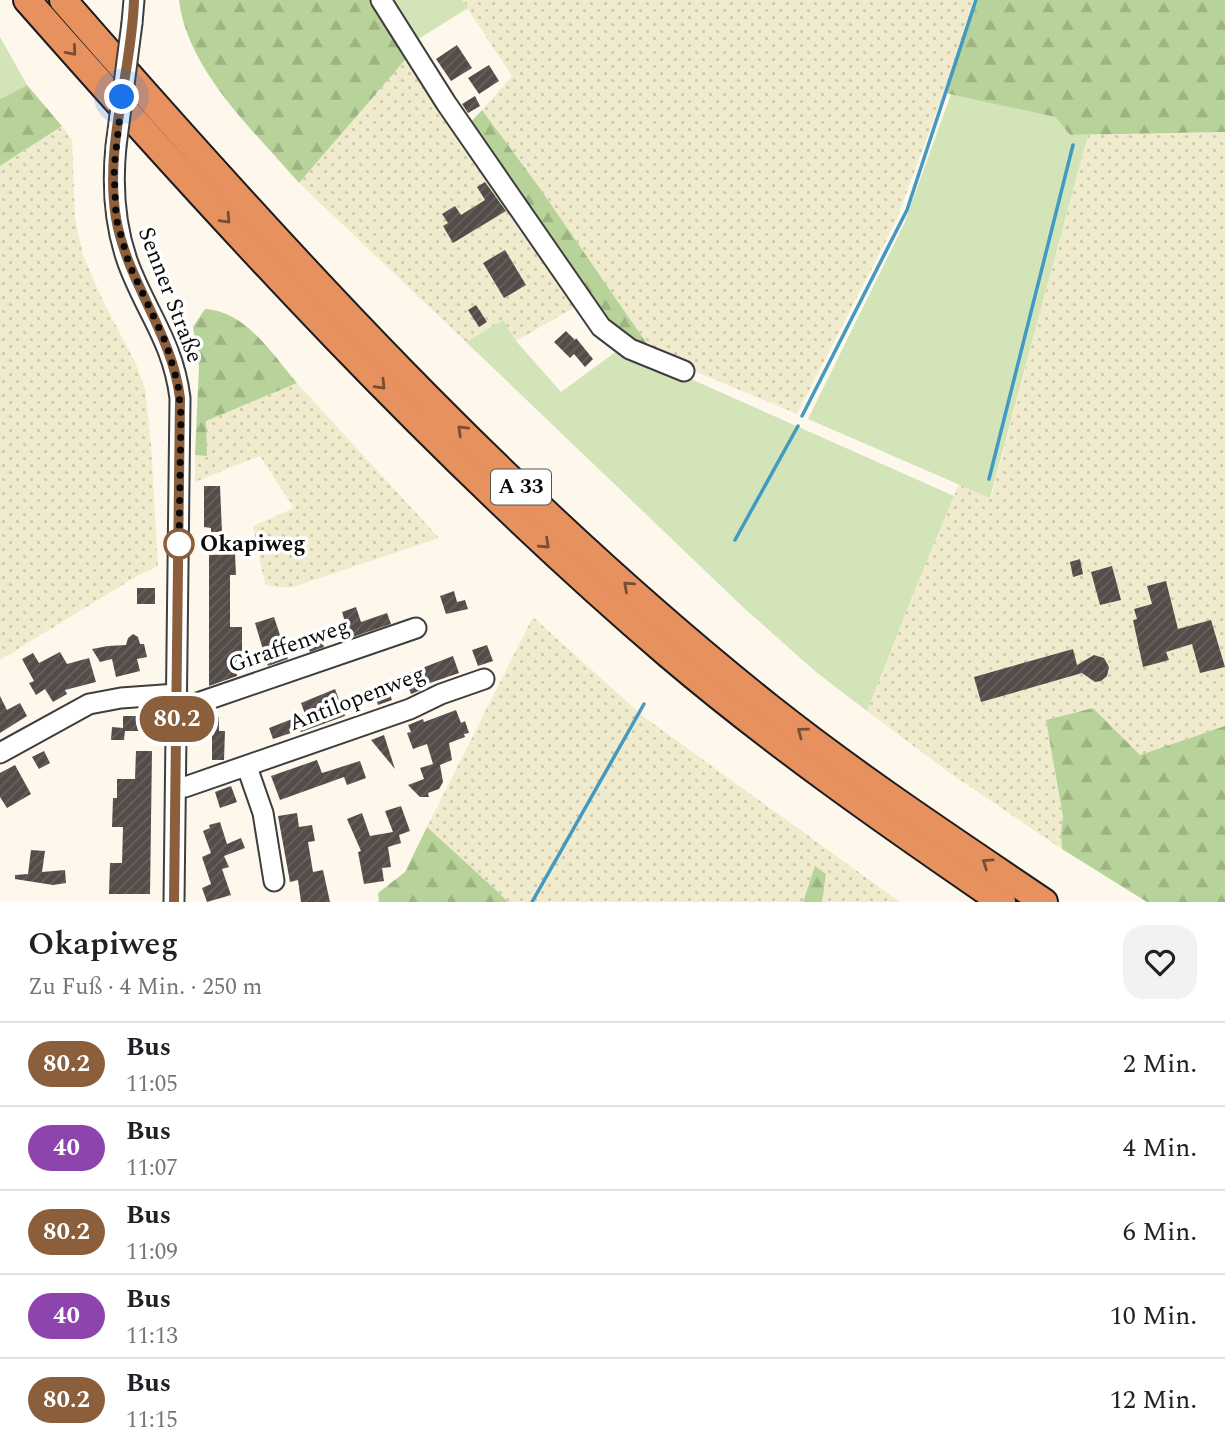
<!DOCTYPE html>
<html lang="de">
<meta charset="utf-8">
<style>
body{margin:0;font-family:Spectral,serif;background:#f2f2f2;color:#202124;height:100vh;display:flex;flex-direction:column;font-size:26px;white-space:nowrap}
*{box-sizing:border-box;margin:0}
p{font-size:23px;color:#757577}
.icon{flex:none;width:38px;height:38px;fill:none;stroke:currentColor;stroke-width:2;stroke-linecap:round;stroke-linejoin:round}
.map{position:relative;height:902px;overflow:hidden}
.panel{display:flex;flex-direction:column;background:#fff;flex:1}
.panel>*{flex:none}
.badge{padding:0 14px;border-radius:23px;font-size:24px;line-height:46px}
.you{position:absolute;width:35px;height:35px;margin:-18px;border:5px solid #fff;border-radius:50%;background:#1a73e8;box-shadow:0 0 0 10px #1a73e833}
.map>.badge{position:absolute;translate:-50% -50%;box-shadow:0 0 0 4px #fff}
.round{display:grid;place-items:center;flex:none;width:74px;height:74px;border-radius:21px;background:#f2f2f2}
.head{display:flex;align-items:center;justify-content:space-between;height:119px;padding:0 28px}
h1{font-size:33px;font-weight:600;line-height:52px}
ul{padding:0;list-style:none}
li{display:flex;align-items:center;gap:21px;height:84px;padding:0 28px;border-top:2px solid #e0e0e0}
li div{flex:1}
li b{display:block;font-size:26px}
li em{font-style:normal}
li .badge{min-width:77px;font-weight:700;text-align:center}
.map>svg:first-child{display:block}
</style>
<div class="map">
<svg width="1225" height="902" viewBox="0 0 1225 902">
<defs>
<pattern id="farmland-dots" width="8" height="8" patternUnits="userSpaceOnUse" patternTransform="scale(1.75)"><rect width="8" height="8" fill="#f1ebce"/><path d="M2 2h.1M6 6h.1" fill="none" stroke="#cdc8b0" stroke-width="1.8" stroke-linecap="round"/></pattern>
<pattern id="forest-firs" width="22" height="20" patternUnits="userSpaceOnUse" patternTransform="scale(1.75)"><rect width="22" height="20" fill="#b8d399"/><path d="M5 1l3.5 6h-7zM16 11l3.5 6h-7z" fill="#9db482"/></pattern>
<pattern id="building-hatch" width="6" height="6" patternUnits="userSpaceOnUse" patternTransform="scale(1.75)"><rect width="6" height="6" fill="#534c49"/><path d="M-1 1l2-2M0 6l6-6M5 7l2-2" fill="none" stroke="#67615f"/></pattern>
</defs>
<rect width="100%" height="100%" fill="#fdf8eb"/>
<g fill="url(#farmland-dots)">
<path d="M462,0H978L896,221L797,414L654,354L539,187L482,110L512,76Z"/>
<path d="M411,53L579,305L516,341L503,321L466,342L299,183Z"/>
<path d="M62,126L72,140L75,218L83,255L103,301L135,362L145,388L151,445L158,566L137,576L0,660V166Z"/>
<path d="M1225,132V726L1140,755L1093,708L1046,720L1063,818L1061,832L1062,849L951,774L867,711L912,597L959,484L991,497L1088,135Z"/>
<path d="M297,383L439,538L290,588L265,585L253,526L294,508L260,456L195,482V455H207L205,421Z"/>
<path d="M533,617L644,717L900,902H822L826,874L815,867L803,902H508L427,827Z"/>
</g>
<g fill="#d3e4b8">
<path d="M385,0H462L468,8L412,43Z"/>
<path d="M0,37L27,85L0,99Z"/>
<path d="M951,94L1055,117L1070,135H1088L990,498L808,419L904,224Z"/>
<path d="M503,320L516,341L561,392L621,348L954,496L912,597L867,711L816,672L745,609L466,342Z"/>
</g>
<g fill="url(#forest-firs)">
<path d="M179,0H376L411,53L299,183C255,132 187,70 179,0Z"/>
<path d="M978,0H1225V132L1070,135L1055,117L945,93Z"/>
<path d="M27,85L62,126L0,166V99Z"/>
<path d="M482,110L539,187L654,354L617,337L467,126Z"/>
<path d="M205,309C246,311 272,354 297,383L206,421L207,456L195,455L199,366L193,327Z"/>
<path d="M1093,708L1140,755L1225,726V902H1147L1062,849L1061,832L1063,817L1046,720Z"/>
<path d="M427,827L498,892L508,902H379L378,893L405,872Z"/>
<path d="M815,866L826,874L822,902H803Z"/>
</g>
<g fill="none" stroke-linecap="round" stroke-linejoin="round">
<g stroke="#4299c1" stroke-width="3.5">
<path d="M802,416L907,210L976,0"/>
<path d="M989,479L1073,145"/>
<path d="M735,540L798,426"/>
<path d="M532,902L644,704"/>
</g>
</g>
<g fill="url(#building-hatch)">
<path d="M457,45L472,68L451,81L436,59Z"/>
<path d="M489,65L499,81L479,94L468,78Z"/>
<path d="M475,96L480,106L468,113L462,104Z"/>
<path d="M485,182L506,211L453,243L443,226L448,223L442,214L455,206L461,215L485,200L477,187Z"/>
<path d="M505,250L526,285L504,298L483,263Z"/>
<path d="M476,305L487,322L479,327L468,310Z"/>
<path d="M566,331L575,340L576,338L593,359L585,367L574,354L570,358L554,342Z"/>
<path d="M204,486H220L222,532H211V528L204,527Z"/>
<path d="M235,554L236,575H230V627H242V654L237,655V676L209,686V555Z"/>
<path d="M1080,559L1083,574L1073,577L1070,562Z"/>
<path d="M1112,566L1121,600L1100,605L1091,572Z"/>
<path d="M1166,581L1178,629L1211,620L1225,667L1200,673L1192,644L1166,652L1169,660L1143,667L1133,620L1137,619L1134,609L1152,604L1147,586Z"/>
<rect x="137" y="588" width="18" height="16"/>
<path d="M454,591L457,602L465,600L468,609L446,614L440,596Z"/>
<path d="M356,607L361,622L387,613L391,624L350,638L342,612Z"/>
<path d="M274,617L288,659L268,666L255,623Z"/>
<path d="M319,632L324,647L310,652L304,637Z"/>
<path d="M133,634L138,637L140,644H144L147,657L137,659L140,671L116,677L112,659L100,662L92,649L108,646L126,645L128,638Z"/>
<path d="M487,645L493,661L478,666L472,650Z"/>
<path d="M1073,649L1077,665L1094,655L1104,658L1109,667L1107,676L1101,681L1095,682L1082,673L981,702L974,677Z"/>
<path d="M60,652L67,664L89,658L96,682L65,690L67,694L53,702L45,689L36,695L29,683L34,681L22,659L33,653L39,663Z"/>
<path d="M453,656L459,673L427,684L428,687L411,694L404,675Z"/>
<path d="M387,686L392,700L378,705L373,691Z"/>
<path d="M335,689L345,716L301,732L300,730L273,739L269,728L305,714L301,703Z"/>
<path d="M0,696L7,710L20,703L27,716L0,733Z"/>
<path d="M456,710L461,723L465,721L469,733L464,734L465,737L449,743L452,760L440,765L443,782L439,789L428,793L429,797H420L408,785L424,779L420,768L433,764L427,744L413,749L407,733L411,732L408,725L423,719L424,722Z"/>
<path d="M123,716H148V731H125L124,740H111L112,727L123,728Z"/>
<path d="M205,717H219V731H225L224,760H212V734H204Z"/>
<path d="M384,735L395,769L371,740Z"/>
<path d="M44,751L50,763L39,769L32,757Z"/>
<path d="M136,751H152L150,894H109L110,863H122L123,827H112L113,798H117V779H135Z"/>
<path d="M317,760L322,773L360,761L366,778L347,785L344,777L280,800L271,776Z"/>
<path d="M15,765L31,794L7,808L0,797V773Z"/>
<path d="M231,786L237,802L220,808L215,792Z"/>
<path d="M401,806L410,831L399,835L401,843L388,847L391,867L382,868L384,881L364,884L358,852L361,851L347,819L362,813L370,836L393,832L385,811Z"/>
<path d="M297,813L299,827L312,825L315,841L308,842L313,872L323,870L330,902H301L298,880L290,882L278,816Z"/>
<path d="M220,822L227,844L241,838L245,848L224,856L229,867L222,869L231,895L207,902L202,888L211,884L202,857L211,853L203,831L210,828L209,825Z"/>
<path d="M31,850L45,851L42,872L65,870L66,883L53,885L15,879V875L28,874Z"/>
</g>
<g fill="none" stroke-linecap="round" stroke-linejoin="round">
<g stroke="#3e3e3e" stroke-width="23">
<g id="minor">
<path d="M381,0L446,103L601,327L630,349L684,371"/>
<path d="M132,23L134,0"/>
<path d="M116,146C112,186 114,224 128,263C146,312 173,342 180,398L174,902"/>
<path d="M177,707H186L416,628"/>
<path d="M0,753L89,704L121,698L177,694"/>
<path d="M247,767L263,813L274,881"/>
<path d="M176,787H185L410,709L441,694L484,679"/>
</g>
</g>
<g stroke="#1c1c1c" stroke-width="30">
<g id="highway">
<path d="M27,0C229,229 437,456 669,655C775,745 888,824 1002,902"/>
<path d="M63,0C282,251 508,499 770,708C857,777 951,839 1044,902"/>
</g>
</g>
<use href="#minor" stroke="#fff" stroke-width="19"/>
<use href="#highway" stroke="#e7915f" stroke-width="26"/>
<g stroke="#3e3e3e" stroke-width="23" stroke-linecap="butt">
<path id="minor-bridge" d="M116,146L132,23"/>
</g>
<use href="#minor-bridge" stroke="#fff" stroke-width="19"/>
</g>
<defs><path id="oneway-chevron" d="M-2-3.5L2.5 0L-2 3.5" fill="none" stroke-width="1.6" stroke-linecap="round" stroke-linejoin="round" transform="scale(1.75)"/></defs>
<g stroke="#794e35">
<use href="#oneway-chevron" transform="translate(72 51) rotate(49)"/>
<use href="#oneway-chevron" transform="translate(226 219) rotate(47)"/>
<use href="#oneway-chevron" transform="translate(381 385) rotate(46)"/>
<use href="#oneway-chevron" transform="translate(462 430) rotate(-136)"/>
<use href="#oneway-chevron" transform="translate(545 544) rotate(43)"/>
<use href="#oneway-chevron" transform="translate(628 586) rotate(-138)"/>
<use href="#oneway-chevron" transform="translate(802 732) rotate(-143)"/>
<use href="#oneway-chevron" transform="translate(987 863) rotate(-146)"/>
</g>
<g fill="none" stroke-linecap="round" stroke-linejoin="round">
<g stroke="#fff" stroke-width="16">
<path id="line" d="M134,0C132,72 104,145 116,218C127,282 172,333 180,398L174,902"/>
</g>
<use href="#line" stroke="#8b5e3c" stroke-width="10"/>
<path stroke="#0b0b0b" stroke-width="7" stroke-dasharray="0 12.6" d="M122,97L114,168L116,218L129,264L166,343L178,384L181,415L179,544"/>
</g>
<circle fill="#fff" stroke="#8b5e3c" stroke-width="3.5" cx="179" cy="544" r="14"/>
<g text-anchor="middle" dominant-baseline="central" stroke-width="7" stroke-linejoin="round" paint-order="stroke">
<rect fill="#fff" stroke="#545454" stroke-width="2" x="491" y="469.5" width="60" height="35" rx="5"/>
<g font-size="21" font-weight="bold" fill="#0b0b0b">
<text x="521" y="487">A 33</text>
</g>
<g font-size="23" fill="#0b0b0b" stroke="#fff">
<text transform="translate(170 295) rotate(69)">Senner Straße</text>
<text transform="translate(289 646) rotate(-19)">Giraffenweg</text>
<text transform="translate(357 699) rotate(-21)">Antilopenweg</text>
</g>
<g font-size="23" font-weight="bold" fill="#0b0b0b" stroke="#fff" text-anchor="start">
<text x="200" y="544">Okapiweg</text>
</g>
</g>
</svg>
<div class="you" style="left:122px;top:97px"></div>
<b class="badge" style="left:177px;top:719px;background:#8b5e3c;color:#fff">80.2</b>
</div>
<section class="panel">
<div class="head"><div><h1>Okapiweg</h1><p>Zu Fuß · 4 Min. · 250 m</p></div><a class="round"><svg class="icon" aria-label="heart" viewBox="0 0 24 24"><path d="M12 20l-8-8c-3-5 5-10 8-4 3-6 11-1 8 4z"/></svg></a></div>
<ul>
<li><span class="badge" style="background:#8b5e3c;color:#fff">80.2</span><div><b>Bus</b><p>11:05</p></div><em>2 Min.</em></li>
<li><span class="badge" style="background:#8e44ad;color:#fff">40</span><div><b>Bus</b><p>11:07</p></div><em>4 Min.</em></li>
<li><span class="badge" style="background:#8b5e3c;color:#fff">80.2</span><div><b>Bus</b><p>11:09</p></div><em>6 Min.</em></li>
<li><span class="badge" style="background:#8e44ad;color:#fff">40</span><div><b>Bus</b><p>11:13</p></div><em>10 Min.</em></li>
<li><span class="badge" style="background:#8b5e3c;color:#fff">80.2</span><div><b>Bus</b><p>11:15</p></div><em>12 Min.</em></li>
</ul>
</section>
